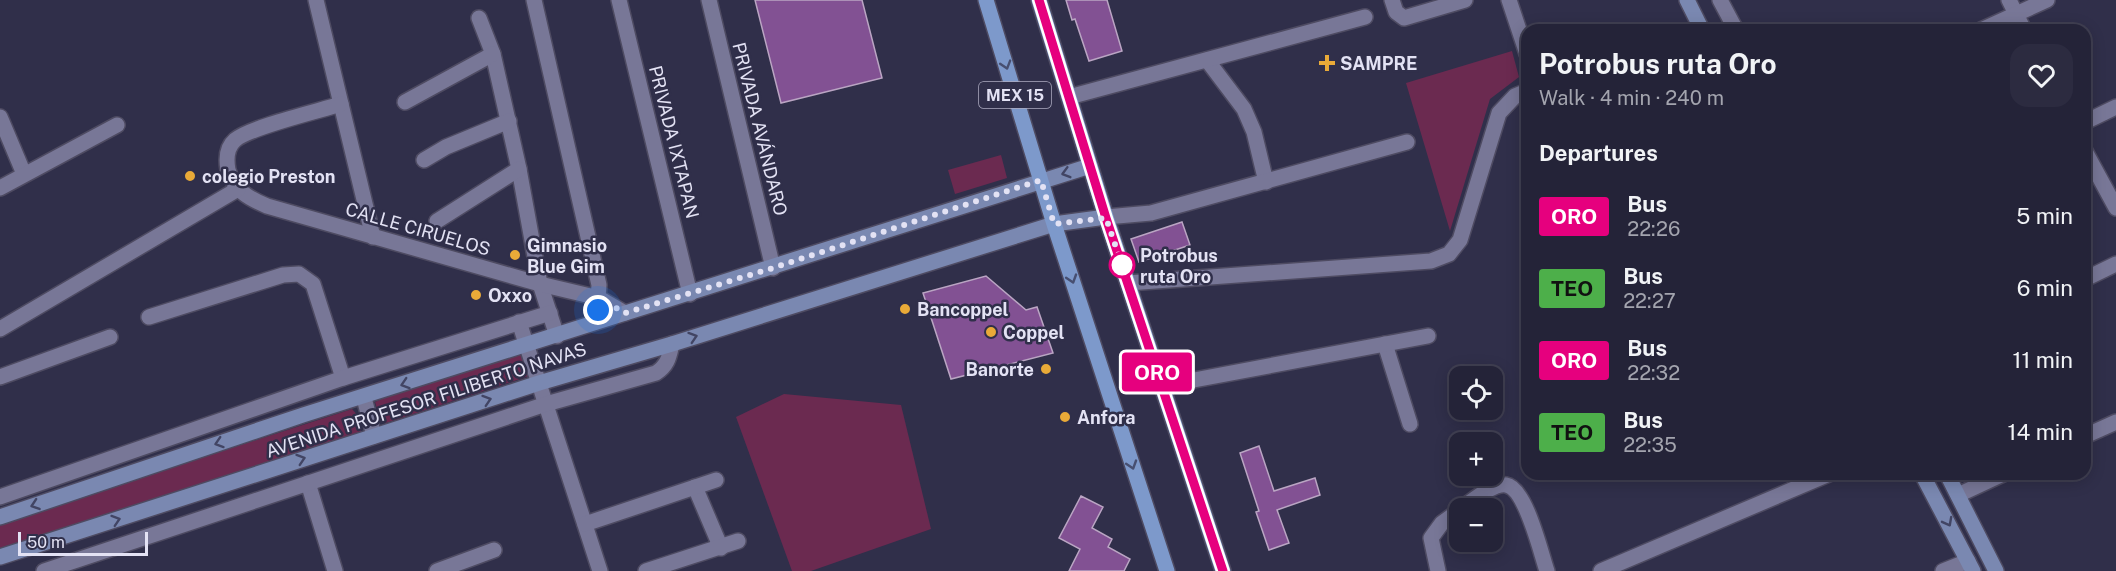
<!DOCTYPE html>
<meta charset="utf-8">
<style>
body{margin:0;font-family:"Public Sans",sans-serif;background:#2c2b40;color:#f1f3f6;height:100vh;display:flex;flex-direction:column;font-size:22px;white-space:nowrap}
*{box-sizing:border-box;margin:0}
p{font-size:20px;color:#a3a4ae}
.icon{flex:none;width:33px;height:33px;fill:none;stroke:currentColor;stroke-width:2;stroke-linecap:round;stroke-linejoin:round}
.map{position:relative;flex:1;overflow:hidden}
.drawer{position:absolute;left:1521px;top:24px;width:570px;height:456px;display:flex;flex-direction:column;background:#242338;border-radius:18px;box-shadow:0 3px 15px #0003,0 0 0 2px #414053}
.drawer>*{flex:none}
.badge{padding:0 12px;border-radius:4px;font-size:21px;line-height:39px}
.controls{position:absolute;left:1449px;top:366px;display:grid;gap:12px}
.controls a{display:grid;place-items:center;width:54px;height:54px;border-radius:12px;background:#242338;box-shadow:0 3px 15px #0003,0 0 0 2px #414053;font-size:30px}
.scale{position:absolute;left:18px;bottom:15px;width:130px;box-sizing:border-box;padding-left:6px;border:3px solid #e3e2f4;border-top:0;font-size:16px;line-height:21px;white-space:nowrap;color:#e3e2f4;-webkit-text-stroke:4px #302f4a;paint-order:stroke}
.you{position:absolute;width:30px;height:30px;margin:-15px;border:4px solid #fff;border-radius:50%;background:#1a73e8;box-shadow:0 0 0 9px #1a73e833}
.map>.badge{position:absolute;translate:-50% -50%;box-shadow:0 0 0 3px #fff}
h2{padding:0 18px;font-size:22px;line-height:54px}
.round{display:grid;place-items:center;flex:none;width:63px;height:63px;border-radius:18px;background:#2c2b40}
.overview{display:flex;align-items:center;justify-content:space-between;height:102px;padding:0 18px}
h1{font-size:28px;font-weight:700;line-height:45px}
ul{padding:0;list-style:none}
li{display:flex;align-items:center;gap:18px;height:72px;padding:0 18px}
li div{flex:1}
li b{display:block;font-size:22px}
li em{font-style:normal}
li .badge{min-width:66px;font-weight:700;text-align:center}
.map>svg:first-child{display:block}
</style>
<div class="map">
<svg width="2116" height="571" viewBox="0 0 2116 571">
<rect width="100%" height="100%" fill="#302f4a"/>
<g fill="#6b2a50">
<path d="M1512,51L1519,77L1490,99L1450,231L1406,83Z"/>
<path d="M1001,155L1007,178L955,194L948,170Z"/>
<path d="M520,352L528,364L529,376L386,423L380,419L375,402L408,387Z"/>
<path d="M784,394L901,405L931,529L811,571H792L736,417Z"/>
<path d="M352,409L360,418L361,432L0,550V523Z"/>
</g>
<g fill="#825193" stroke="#baa5c3" stroke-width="1.5">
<path d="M755,0H862L882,78L781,103Z"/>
<path d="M1066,0H1107L1122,51L1089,61L1075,19L1072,20Z"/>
<path d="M1182,222L1190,245L1139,262L1131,239Z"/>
<path d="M986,276L1026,310L1037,307L1053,353L951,379L923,293Z"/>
<path d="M1259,446L1274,491L1315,478L1320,495L1277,510L1289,543L1269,550L1256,512L1259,511L1240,453Z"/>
<path d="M1081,496L1103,507L1092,528L1112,539L1108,547L1130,559L1124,571H1069L1080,549L1059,538Z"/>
</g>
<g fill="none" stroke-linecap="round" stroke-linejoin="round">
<g stroke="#4e4b62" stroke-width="18">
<g id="minor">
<path d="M316,0L373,237"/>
<path d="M534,0L599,285L596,322"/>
<path d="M619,0L690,294"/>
<path d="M709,0L773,268"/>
<path d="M1392,0L1396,12L1404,18L1465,0"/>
<path d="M1509,0L1527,54"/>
<path d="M1720,0L1736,30"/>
<path d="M2009,0L2024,30"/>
<path d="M479,18L493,54L519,169L540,284L557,336"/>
<path d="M1981,30L2047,0"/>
<path d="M1207,60L1244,109L1254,132L1266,182"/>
<path d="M1069,97L1365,17"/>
<path d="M405,102L493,54"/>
<path d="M341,104C319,111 250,127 235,140C227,147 226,159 228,170C234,190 248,198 267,206L540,284L599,298L625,313"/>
<path d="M0,117L24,174"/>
<path d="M2085,122L2116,107"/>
<path d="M2085,151L2116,208"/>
<path d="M424,160L446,147L509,121"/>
<path d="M0,188L117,125"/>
<path d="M1106,217L1151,213L1407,142"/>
<path d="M437,221L519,169"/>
<path d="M2085,279L2116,264"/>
<path d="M1128,283L1431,261L1449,254L1460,240L1499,113L1515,96L1527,91"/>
<path d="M149,317L283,275L299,274L313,284L343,378"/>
<path d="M519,322L600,571"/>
<path d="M0,329L238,189"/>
<path d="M1385,344L1410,424"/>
<path d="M0,377L110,337"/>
<path d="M1162,386L1428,336"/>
<path d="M2085,436L2116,422"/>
<path d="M308,483L335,571"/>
<path d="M695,487L721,548"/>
<path d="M1958,495L2003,474"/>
<path d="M0,497L343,378L550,313"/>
<path d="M1462,508C1472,501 1493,483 1506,485C1526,488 1541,554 1547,571"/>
<path d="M585,524L716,480"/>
<path d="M44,571L546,404L656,373C668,365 669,357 672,344"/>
<path d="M437,571L494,550"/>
<path d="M646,571L738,541"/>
<path d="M1438,571L1431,538L1442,523L1460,510"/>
<path d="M1601,571L1829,474"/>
<path d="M1943,571L1968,561"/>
</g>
</g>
<g stroke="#4e4b62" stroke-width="18">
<path id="tertiary" d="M364,398L374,436"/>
</g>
<g stroke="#4e4b62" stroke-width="18">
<g id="secondary">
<path d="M1687,0L1702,30"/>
<path d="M1922,474L1973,571"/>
<path d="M1947,474L1996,571"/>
<path d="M0,517L303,415L1090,166"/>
<path d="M0,557L539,383L672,344L1054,224L1106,217"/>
</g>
</g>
<g stroke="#4e4b62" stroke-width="18">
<g id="primary">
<path d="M986,0L1054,224L1167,571"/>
<path d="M1039,0L1106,217L1223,571"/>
</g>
</g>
<use href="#minor" stroke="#787797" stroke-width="15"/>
<use href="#tertiary" stroke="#787797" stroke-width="15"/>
<use href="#secondary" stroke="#7a88b1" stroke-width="15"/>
<use href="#primary" stroke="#7d99cb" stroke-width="15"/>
</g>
<defs><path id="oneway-chevron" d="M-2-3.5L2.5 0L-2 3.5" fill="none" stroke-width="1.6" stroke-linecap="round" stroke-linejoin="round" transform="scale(1.5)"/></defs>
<g stroke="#474f71">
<use href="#oneway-chevron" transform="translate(1006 65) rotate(73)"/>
<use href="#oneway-chevron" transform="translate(1072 279) rotate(72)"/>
<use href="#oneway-chevron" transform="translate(1132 465) rotate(72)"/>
</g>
<g stroke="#424564">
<use href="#oneway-chevron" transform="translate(1066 173) rotate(164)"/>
<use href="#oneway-chevron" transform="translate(693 337) rotate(-18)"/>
<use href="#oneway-chevron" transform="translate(405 384) rotate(162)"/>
<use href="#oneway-chevron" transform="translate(487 400) rotate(-18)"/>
<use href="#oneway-chevron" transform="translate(219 443) rotate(162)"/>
<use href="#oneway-chevron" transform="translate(301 459) rotate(-18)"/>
<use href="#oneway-chevron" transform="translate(35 505) rotate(161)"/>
<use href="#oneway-chevron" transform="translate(116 520) rotate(-18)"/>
<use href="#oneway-chevron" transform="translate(1948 522) rotate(62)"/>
</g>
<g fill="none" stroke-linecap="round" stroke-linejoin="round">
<g stroke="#fff" stroke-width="14">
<path id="line" d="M1039,0L1106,218L1223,571"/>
</g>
<use href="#line" stroke="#e6007e" stroke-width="9"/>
<path stroke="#e3e2f4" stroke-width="6" stroke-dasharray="0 10.8" d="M598,310L599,298L625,313L773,268L1041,180L1054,224L1106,218L1122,265"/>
</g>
<g fill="#e9aa38" stroke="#302f4a" stroke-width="2">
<path d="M1324 54h6v6h6v6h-6v6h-6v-6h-6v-6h6z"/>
<circle cx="190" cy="176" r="6"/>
<circle cx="515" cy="255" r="6"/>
<circle cx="476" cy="295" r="6"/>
<circle cx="905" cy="309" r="6"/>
<circle cx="991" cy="332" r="6"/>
<circle cx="1046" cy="369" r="6"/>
<circle cx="1065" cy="417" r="6"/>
</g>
<circle fill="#fff" stroke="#e6007e" stroke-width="3" cx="1122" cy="265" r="12"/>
<g text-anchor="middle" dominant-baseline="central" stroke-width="5" stroke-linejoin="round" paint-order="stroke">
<rect fill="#302f4a" stroke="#adacc1" stroke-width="1.5" x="979" y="82" width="72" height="26" rx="4.5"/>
<g font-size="16" font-weight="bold" fill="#e3e2f4">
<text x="1015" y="95">MEX 15</text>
</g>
<g font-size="18" font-weight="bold" fill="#e3e2f4" stroke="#302f4a" text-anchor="start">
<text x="1340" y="63">SAMPRE</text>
<text x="202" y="176">colegio Preston</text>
<text x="527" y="245">Gimnasio<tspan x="527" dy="21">Blue Gim</tspan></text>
<text x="488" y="295">Oxxo</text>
<text x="917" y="309">Bancoppel</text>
<text x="1003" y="332">Coppel</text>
<text x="1034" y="369" text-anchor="end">Banorte</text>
<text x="1077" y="417">Anfora</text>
</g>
<g font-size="18" fill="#e3e2f4" stroke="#302f4a">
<text transform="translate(760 129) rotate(76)">PRIVADA AVÁNDARO</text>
<text transform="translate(674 142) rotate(76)">PRIVADA IXTAPAN</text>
<text transform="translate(418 229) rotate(16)">CALLE CIRUELOS</text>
<text transform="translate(426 400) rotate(-18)">AVENIDA PROFESOR FILIBERTO NAVAS</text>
</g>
<g font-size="18" font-weight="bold" fill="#e3e2f4" stroke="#302f4a" text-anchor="start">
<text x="1140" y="255">Potrobus<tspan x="1140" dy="21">ruta Oro</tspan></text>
</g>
</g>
</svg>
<div class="controls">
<a><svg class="icon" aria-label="locate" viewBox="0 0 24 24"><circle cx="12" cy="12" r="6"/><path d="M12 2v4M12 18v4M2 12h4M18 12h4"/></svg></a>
<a>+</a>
<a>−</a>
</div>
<div class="scale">50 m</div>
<div class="you" style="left:598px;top:310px"></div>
<b class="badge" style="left:1157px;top:372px;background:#e6007e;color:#fff">ORO</b>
<section class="drawer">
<div class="overview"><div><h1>Potrobus ruta Oro</h1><p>Walk · 4 min · 240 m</p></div><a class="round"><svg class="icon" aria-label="heart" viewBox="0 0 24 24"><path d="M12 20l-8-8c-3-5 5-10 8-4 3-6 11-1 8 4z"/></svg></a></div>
<h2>Departures</h2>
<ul>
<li><span class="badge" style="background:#e6007e;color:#fff">ORO</span><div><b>Bus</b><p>22:26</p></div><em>5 min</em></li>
<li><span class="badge" style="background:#4daf4a;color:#111">TEO</span><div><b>Bus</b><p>22:27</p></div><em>6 min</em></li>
<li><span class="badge" style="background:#e6007e;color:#fff">ORO</span><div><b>Bus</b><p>22:32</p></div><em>11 min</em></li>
<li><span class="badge" style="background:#4daf4a;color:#111">TEO</span><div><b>Bus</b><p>22:35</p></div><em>14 min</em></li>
</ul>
</section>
</div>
